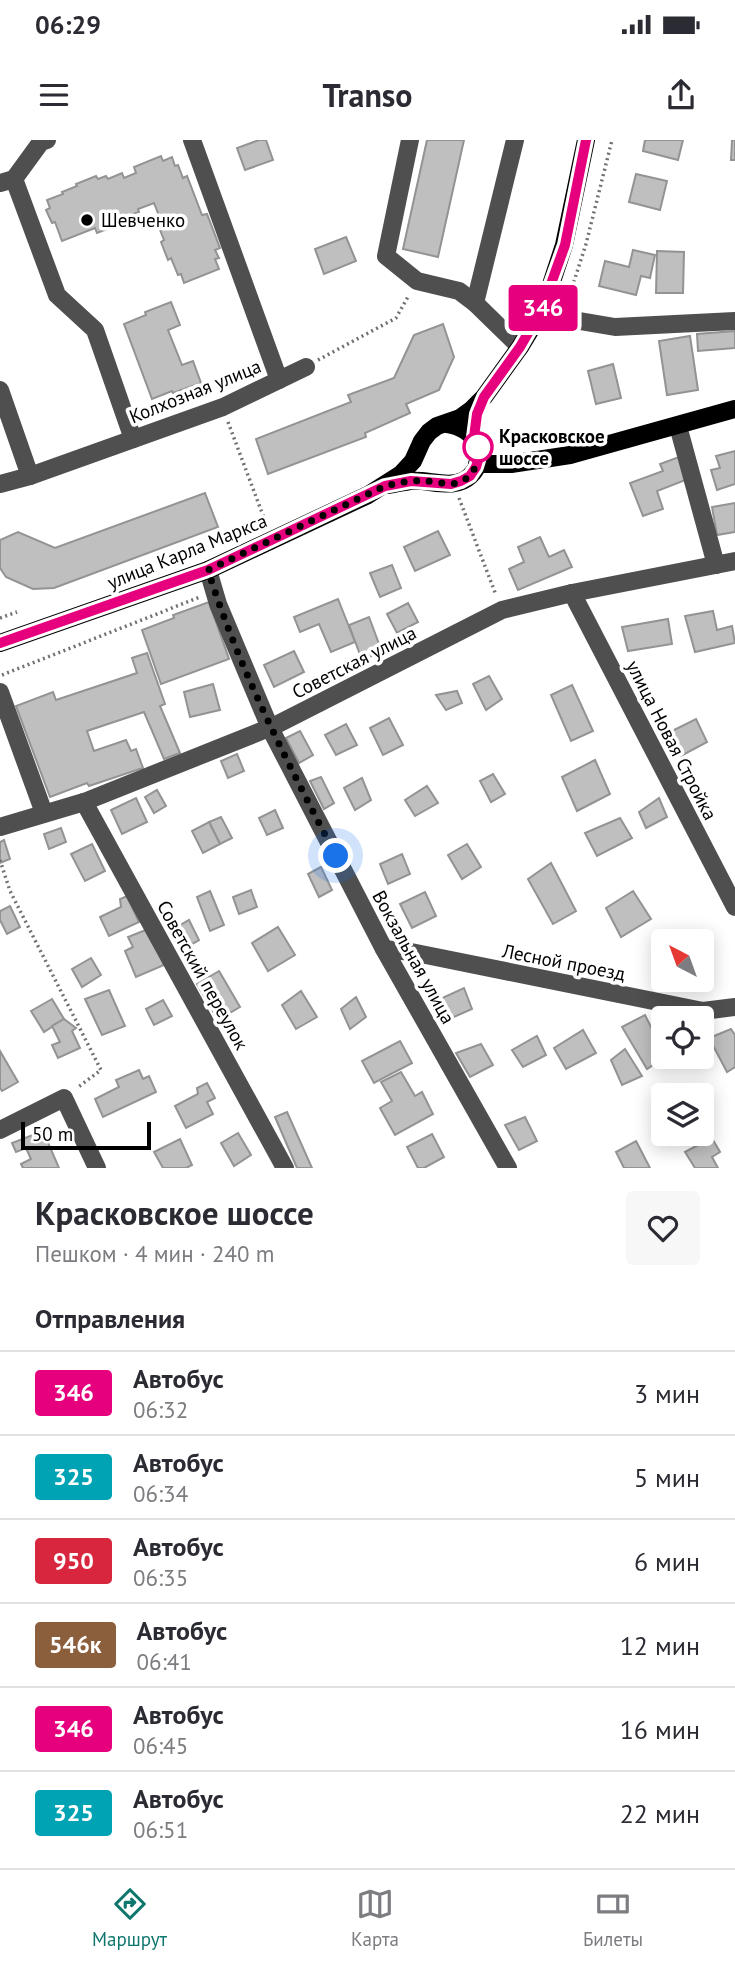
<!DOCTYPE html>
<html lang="ru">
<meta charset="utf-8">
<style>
body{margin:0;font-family:"PT Sans",sans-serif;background:#f7f7f7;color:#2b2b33;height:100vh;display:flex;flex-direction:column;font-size:26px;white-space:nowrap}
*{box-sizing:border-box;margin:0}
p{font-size:23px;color:#7c7c81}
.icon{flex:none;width:38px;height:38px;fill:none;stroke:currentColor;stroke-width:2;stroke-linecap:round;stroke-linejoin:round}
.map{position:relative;height:1028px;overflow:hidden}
.panel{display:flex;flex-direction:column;background:#fff;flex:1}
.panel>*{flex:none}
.badge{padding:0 14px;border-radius:5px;font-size:24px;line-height:46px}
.needle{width:46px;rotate:319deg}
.fabs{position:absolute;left:651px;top:789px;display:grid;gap:14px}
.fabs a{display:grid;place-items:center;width:63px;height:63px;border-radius:7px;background:#fff;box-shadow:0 4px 18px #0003;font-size:35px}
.scale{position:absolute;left:21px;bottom:18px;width:130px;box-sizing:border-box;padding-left:7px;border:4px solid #000;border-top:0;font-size:19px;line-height:24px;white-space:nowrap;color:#000;-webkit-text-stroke:5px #fff;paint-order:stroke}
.you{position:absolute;width:35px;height:35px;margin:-18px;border:5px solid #fff;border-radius:50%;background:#1a73e8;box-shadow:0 0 0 10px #1a73e833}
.map>.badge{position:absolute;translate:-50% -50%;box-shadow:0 0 0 4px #fff}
h2{padding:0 35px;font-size:26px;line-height:63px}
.round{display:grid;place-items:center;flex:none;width:74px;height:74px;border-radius:7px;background:#f7f7f7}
.summary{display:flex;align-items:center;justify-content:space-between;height:119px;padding:0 35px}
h1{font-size:33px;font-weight:700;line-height:52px}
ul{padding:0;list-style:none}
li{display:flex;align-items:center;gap:21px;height:84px;padding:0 35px;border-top:2px solid #e1e1e2}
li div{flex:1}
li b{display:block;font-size:26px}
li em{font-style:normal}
li .badge{min-width:77px;font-weight:700;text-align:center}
.status{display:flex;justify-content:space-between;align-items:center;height:49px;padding:0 35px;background:#fff;direction:ltr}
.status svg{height:19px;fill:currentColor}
header{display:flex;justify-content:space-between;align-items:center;height:91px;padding:0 35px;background:#fff;font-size:32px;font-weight:700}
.menu{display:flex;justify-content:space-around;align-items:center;height:98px;border-top:2px solid #e1e1e2;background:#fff;font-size:19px;color:#7c7c81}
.menu a{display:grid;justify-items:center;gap:4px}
.menu .on{color:#0f766e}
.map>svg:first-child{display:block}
</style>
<div class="status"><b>06:29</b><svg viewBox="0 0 49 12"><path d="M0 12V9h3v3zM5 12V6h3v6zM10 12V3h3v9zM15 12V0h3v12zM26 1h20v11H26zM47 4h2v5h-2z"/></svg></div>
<header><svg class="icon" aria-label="menu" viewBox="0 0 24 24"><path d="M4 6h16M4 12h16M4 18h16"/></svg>Transo<svg class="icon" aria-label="share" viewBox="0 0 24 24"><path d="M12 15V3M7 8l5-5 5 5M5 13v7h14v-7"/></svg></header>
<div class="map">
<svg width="735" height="1028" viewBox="0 0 735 1028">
<rect width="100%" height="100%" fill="#fff"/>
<g fill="#bfbfbf" stroke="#939393" stroke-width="2">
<path d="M259,0H266L273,20L245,30L237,8Z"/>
<path d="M427,0H464L438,117L403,109Z"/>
<path d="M645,0H683L678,20L643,11Z"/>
<path d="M732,0H735V20H731Z"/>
<path d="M161,16L163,21L172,17L175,26L178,25L183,38L187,36L202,75L207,74L220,108L215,110L219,118L215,119L219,129L184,143L181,134L178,135L171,118L168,120L161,102L164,100L160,90L164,89L154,63L138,69L139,72L123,78L125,82L97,93L95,88L62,101L55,82L52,83L46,70L50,68L47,60L63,54L62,52L77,46L76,44L96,36L98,39L106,36L108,39L122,33L124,38L136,33L134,27Z"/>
<path d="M636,34L667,41L660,70L629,62Z"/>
<path d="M346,97L356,121L324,134L315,109Z"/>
<path d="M633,110L655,115L650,138L641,136L636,155L599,146L605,121L629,127Z"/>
<path d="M657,111L684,112L683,153H656Z"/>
<path d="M171,162L180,185L168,190L182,225L193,221L201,243L173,253L172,251L152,259L124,184L146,175L145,172Z"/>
<path d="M443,184L454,217L439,250L406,264L410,273L365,293L366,297L268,334L256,299L351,262L348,255L394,238L414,195Z"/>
<path d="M735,191V208L698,211L697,194Z"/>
<path d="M690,196L698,250L667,255L659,201Z"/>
<path d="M613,224L621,258L596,264L588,231Z"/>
<path d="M735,311V344L717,350L711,330L720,328L716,316Z"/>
<path d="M679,317L688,339L657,351L663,369L643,376L630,343L663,331L660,324Z"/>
<path d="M205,353L218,387L54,448L33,449L6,437L0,428V400L18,392L55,408Z"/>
<path d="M735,363V392L717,395L712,367Z"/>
<path d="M438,391L450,415L415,431L404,407Z"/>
<path d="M540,397L549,417L564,410L572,427L518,450L509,429L524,422L518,407Z"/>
<path d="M392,425L401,448L380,457L370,433Z"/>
<path d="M338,459L355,502L331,512L319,484L300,492L294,477Z"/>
<path d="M209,462L229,519L161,544L142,490L174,478L173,475Z"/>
<path d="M408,463L418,482L397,493L387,474Z"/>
<path d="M713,471L717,490L732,486L735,503L695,512L685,476Z"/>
<path d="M369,477L382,512L362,520L349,485Z"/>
<path d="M668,479L672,504L628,511L622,487Z"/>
<path d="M294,511L304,532L274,547L264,525Z"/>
<path d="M147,513L165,564L160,566L180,613L164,619L144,572L87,591L94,611L126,600L131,611L136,609L143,628L89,646L87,643L50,657L16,566L53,552L56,560L137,533L132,518Z"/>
<path d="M489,536L502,559L486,570L473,544Z"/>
<path d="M213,544L220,570L190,577L184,552Z"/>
<path d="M572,545L593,591L571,601L551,555Z"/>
<path d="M457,551L462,563L446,570L436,555Z"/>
<path d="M389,578L403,605L383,615L370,588Z"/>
<path d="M696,579L707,602L681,616L668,593Z"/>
<path d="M346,584L357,605L336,615L325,595Z"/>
<path d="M300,591L313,615L299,623L286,598Z"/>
<path d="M237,614L244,631L228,638L221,621Z"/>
<path d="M595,620L610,654L577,671L562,637Z"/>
<path d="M493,634L505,654L491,662L480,641Z"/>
<path d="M321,637L334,663L324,669L310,641Z"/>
<path d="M362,638L371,660L355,670L344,648Z"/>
<path d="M427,646L438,663L415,676L405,660Z"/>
<path d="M157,650L166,666L154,673L145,657Z"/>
<path d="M136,658L147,682L122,694L111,670Z"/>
<path d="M659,658L667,677L646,688L639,672Z"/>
<path d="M275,670L283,688L267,695L259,678Z"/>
<path d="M221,677L232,698L220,704L209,682Z"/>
<path d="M620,678L632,698L597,716L585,693Z"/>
<path d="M209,682L220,704L203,713L192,691Z"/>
<path d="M61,688L66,702L49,709L44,694Z"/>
<path d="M4,700L10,719L0,723V702Z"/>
<path d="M92,704L105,731L85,741L71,714Z"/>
<path d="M467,704L481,727L462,739L448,715Z"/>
<path d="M402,714L410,734L388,744L380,724Z"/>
<path d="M551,723L576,771L553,784L528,739Z"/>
<path d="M321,727L332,750L319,757L308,734Z"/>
<path d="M251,750L257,767L239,774L233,757Z"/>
<path d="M210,751L224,785L210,791L197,757Z"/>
<path d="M633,751L651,779L621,797L606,768Z"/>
<path d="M425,752L436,776L412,788L400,764Z"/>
<path d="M127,756L139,782L109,796L100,777L121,767L120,759Z"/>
<path d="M10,766L20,787L7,794L0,780V771Z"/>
<path d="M189,780L199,800L187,807L177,787Z"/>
<path d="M278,787L295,815L268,831L252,803Z"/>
<path d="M148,789L164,825L136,837L125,811L133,807L128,797Z"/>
<path d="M91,818L101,835L82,847L72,829Z"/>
<path d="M219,831L240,867L218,880L197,844Z"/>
<path d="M464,848L472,869L447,880L440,859Z"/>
<path d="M109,850L125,886L102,895L85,859Z"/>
<path d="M301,851L317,877L296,889L282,865Z"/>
<path d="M356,857L366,877L350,889L341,869Z"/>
<path d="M52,859L64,879L44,892L31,871Z"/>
<path d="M163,860L172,876L154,885L146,869Z"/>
<path d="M645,875L663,911V917H665L647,929L622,887Z"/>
<path d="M64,879L76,888L72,891L80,908L58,918L52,905L60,902L52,886Z"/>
<path d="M731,889L735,895V927L727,932L709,898Z"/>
<path d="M583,890L596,913L566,929L554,908Z"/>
<path d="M537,896L546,915L523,927L512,910Z"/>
<path d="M400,901L412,923L374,943L362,921Z"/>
<path d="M481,904L493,925L470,937L456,913Z"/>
<path d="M625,909L642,936L622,945L611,920Z"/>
<path d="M0,911L18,942L2,951L0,948Z"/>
<path d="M139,930L143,939L149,936L156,952L103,977L95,959L119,947L116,940Z"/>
<path d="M401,932L415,956L422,952L433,974L395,995L380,968L392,961L381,942Z"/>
<path d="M207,943L215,958L207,962L213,974L186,988L175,966L198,954L197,948Z"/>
<path d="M287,972L312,1028H297L275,977Z"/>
<path d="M525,977L537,1001L519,1010L505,985Z"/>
<path d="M706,988L720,1012L712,1017L718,1028H695L685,1012L702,1003L697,994H702V991Z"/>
<path d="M43,991L59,1028H23L21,1024L31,1019L26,1008L16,1012L12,1003Z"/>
<path d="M238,993L251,1015L234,1026L221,1003Z"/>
<path d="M432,994L444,1017L424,1028H418L407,1007Z"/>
<path d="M180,999L192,1025L186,1028H163L154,1012Z"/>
<path d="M636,1001L650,1028H624L616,1012Z"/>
</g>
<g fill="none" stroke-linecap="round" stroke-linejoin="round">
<g stroke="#717171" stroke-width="3.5" stroke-dasharray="2 3.5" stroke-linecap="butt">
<path d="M567,163L586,104L612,0"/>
<path d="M318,220L396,178L409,155"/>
<path d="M228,282L264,378"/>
<path d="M459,358L496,455"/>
<path d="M0,478L17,472"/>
<path d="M2,535L200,457"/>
<path d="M0,720L10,751L101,930L77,948"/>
</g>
<g stroke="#4f4f4f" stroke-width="18">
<path d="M192,0L279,240"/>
<path d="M410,0L386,116L417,141L459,151L475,163L520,207"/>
<path d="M14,39L57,155L95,190L133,299"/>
<path d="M0,43L14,39L41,2L47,0"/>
<path d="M475,163L515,0"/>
<path d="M543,169L562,178L615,187L735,181"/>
<path d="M0,250L30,336"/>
<path d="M678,286L716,425"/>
<path d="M0,344L30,336L223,267L306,227"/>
<path d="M208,430L218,464L270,588L384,809L508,1028"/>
<path d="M572,453L735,767"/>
<path d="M0,552L44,673"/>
<path d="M84,662L285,1028"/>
<path d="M0,687L84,662L274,586L502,470L572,453L735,421"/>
<path d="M384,809L411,812L703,871L735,867"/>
<path d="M0,990L64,958L97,1028"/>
</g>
<g stroke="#000" stroke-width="18">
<path d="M477,324H511L570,315L735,269"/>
<path d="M388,345C396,344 403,342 410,341C430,339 454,351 470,336C492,315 474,287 447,284"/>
<path d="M0,503L208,430L368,355L401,334L413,321L422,301L429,292L437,286L460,278L471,270L484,257L520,207L543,169L564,105L586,0"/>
</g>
</g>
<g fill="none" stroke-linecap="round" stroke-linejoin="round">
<g stroke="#fff" stroke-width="16">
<path id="line" d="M0,503L208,430L385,346L411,341L451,344L461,341L470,336L476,327L479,317L478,307L474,297L477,274L484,257L520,207L542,169L565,105L586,0"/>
</g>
<use href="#line" stroke="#e6007e" stroke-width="10"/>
<path stroke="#000" stroke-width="7" stroke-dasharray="0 12.6" d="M336,716C288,623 239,530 208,430L385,346C398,343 411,340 424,341C433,341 443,344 452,344C472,341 480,324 478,307"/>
</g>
<circle fill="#000" stroke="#fff" stroke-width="2.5" cx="87" cy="80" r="7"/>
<circle fill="#fff" stroke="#e6007e" stroke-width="3.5" cx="478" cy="307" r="14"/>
<g text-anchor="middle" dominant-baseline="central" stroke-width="7" stroke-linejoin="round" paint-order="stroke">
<g font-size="19" fill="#000" stroke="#fff" text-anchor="start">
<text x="101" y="80">Шевченко</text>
</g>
<g font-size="19" fill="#000" stroke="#fff">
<text transform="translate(195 251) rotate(-22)">Колхозная улица</text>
<text transform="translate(187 411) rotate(-22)">улица Карла Маркса</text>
<text transform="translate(354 522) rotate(-27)">Советская улица</text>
<text transform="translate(672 600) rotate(63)">улица Новая Стройка</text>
<text transform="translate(414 817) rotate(61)">Вокзальная улица</text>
<text transform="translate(564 822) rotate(11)">Лесной проезд</text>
<text transform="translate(203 835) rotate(61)">Советский переулок</text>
</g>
<g font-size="19" font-weight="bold" fill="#000" stroke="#fff" text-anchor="start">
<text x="499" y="296">Красковское<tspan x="499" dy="22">шоссе</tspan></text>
</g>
</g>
</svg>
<div class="fabs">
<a><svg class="needle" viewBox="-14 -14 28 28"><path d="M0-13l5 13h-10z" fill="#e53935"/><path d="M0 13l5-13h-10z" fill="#7c7c81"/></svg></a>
<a><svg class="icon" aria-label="locate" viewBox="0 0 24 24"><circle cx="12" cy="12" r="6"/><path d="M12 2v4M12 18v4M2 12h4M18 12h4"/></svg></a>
<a><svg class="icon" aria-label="layers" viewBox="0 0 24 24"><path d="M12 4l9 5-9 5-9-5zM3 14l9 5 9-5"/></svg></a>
</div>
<div class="scale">50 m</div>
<div class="you" style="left:336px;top:716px"></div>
<b class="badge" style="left:543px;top:168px;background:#e6007e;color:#fff">346</b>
</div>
<section class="panel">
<div class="summary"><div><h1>Красковское шоссе</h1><p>Пешком · 4 мин · 240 m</p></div><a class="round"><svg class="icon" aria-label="heart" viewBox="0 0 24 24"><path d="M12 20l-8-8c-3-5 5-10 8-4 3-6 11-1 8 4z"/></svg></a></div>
<h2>Отправления</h2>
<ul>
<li><span class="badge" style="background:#e6007e;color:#fff">346</span><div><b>Автобус</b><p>06:32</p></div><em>3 мин</em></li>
<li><span class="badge" style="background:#00a3b4;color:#fff">325</span><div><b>Автобус</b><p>06:34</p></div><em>5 мин</em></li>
<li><span class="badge" style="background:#d7263d;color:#fff">950</span><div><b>Автобус</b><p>06:35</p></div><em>6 мин</em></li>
<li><span class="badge" style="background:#8b5e3c;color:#fff">546к</span><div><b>Автобус</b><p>06:41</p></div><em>12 мин</em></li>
<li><span class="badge" style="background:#e6007e;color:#fff">346</span><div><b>Автобус</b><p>06:45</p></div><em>16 мин</em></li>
<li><span class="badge" style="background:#00a3b4;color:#fff">325</span><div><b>Автобус</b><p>06:51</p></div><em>22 мин</em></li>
</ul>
</section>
<nav class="menu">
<a class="on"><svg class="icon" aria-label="directions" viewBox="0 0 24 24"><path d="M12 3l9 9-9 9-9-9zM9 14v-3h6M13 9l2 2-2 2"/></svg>Маршрут</a>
<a><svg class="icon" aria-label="map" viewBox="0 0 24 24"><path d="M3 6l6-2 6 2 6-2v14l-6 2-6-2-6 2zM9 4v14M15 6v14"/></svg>Карта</a>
<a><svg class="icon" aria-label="tickets" viewBox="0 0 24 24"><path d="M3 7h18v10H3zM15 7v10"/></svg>Билеты</a>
</nav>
